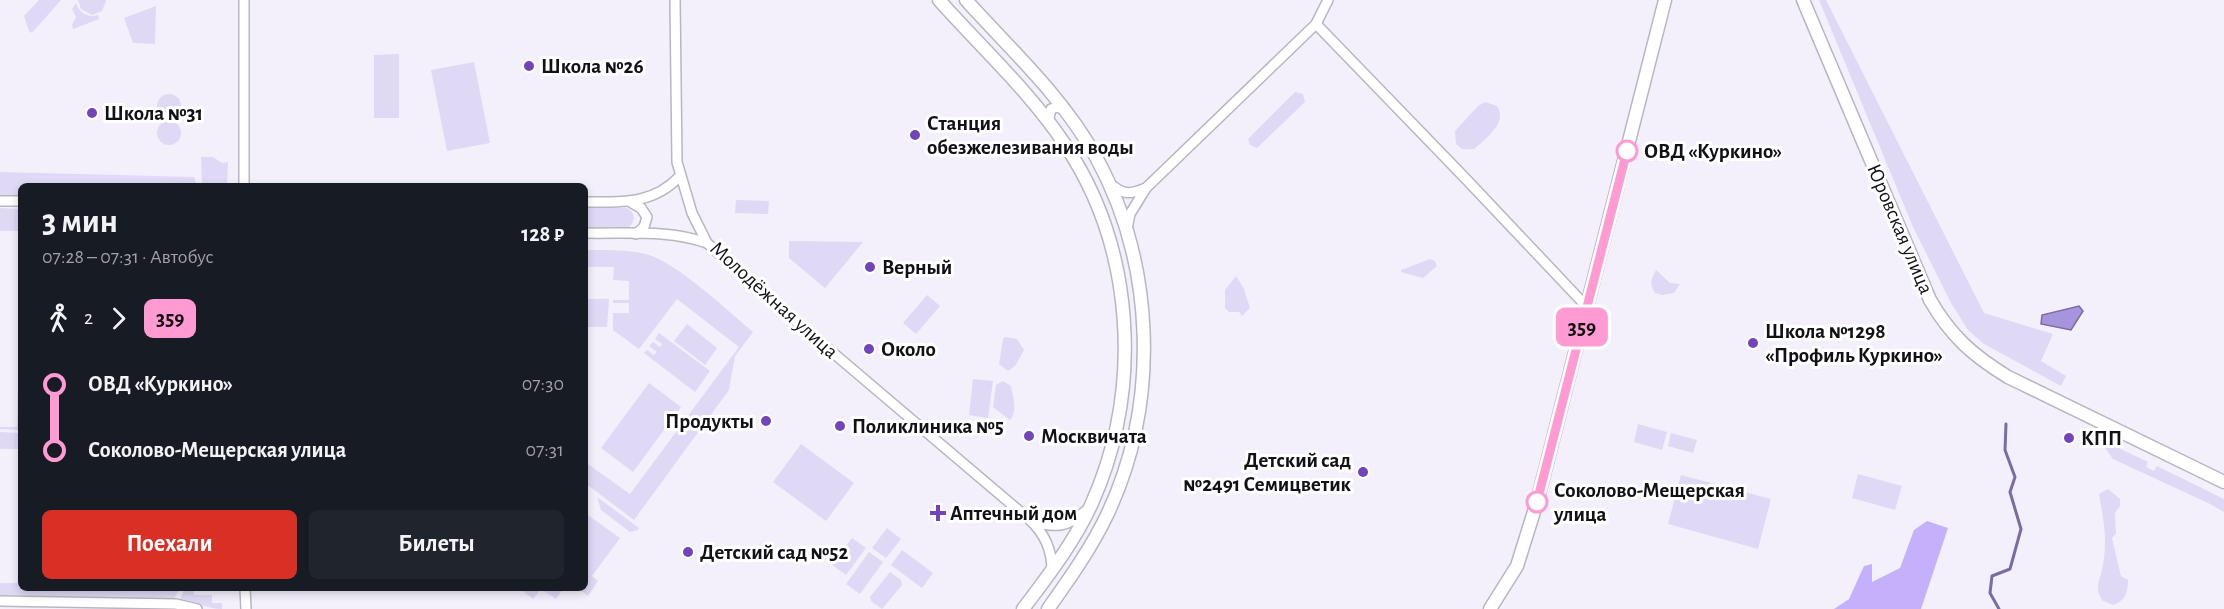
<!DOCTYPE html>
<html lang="ru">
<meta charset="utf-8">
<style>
body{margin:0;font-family:"Alegreya Sans",sans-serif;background:#20242c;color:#f1f3f6;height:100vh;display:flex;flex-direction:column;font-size:22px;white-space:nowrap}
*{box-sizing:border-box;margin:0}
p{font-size:20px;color:#9ea1a6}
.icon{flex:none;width:33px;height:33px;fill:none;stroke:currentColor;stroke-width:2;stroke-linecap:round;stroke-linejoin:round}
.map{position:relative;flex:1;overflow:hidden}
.drawer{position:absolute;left:18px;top:183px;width:570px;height:408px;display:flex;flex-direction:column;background:#171b24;border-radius:9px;box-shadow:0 3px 9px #0003}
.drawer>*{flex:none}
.badge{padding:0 12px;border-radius:9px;font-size:21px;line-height:39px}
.map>.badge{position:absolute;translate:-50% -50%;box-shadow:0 0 0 3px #fff}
.legs{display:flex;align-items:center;gap:9px;height:66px;padding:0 24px;font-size:20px}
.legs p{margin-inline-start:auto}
.head{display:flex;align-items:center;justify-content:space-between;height:102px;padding:0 24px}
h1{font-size:33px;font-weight:700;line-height:45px}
.cta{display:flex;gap:12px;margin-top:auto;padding:12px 24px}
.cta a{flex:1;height:69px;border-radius:9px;background:#d93025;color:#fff;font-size:24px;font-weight:700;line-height:69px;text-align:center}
.cta a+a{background:#20242c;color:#f1f3f6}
ul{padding:0 24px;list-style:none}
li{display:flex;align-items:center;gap:21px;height:66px;font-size:22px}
li i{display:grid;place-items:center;width:9px;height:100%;margin:0 8px;background:currentColor}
li i::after{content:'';width:15px;height:15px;margin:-8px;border:4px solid;border-radius:50%;background:#171b24}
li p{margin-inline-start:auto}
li:first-child i{background:linear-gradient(#0000 50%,currentColor 0)}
li:last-child i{background:linear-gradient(currentColor 50%,#0000 0)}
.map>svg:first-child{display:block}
</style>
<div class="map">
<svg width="2224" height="609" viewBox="0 0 2224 609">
<rect width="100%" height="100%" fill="#f3f0fb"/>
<g fill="#dfd9f5">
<path d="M39,0H61L32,33L29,31L24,16Z"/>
<path d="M78,0H106V1L102,11L92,15L81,9Z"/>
<path d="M1819,0H1826L1984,313L2053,334L2041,361L2066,376L2061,386L1984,344L1968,330L1951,303L1913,227Z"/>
<path d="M76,3C79,13 88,18 98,15L99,19L73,29L72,25L76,17L72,9Z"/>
<path d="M156,6L155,44L133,43L124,18Z"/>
<path d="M399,54V118H374V55Z"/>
<path d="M474,62L490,143L447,151L431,70Z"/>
<path d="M1295,92L1303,94L1305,102L1257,148L1250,145L1248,139Z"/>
<circle cx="169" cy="106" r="12"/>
<path d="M1485,102L1497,106C1508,122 1486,139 1474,149H1462L1456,144L1455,131L1478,106Z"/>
<circle cx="169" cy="133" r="12"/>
<path d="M201,157H213L222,163L228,162L227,186H202Z"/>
<path d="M0,172L194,177L197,186H21V196H0Z"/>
<path d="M736,200L769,201L768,214L735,213Z"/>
<path d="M0,208L21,209V231H0Z"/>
<path d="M585,208H627L632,212L634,218L632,224L627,229L585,228Z"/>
<path d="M789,241L863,242L825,288L789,258Z"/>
<path d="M585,250C606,250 628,249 649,255C678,264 728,311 753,332L735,356L729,390L634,520L585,483V462L630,494L739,347L677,299L639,349L613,330V313H629V303H613V300H629V281L613,280L614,267H585Z"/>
<path d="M1430,259L1435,261L1437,266L1423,278L1401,272V270Z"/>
<path d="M1656,270L1670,283L1680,284L1674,293L1662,295L1655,293C1649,284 1651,279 1656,270Z"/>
<path d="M1236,276L1244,289L1250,308L1242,316L1239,312H1229L1225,308V290Z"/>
<path d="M927,295L940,306L916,334L903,323Z"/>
<path d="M585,299H609L607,327H585Z"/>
<path d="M20,320L21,427L19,430L0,429V427H17Z"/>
<path d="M687,324L717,348L705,365L674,341Z"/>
<path d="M659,333L710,371L695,392L644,353L647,350L654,355L657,352L649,346L653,342L660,347L662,344L655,339Z"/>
<path d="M1005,337L1017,339L1024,350L1015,366L1008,371L999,364L1003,339Z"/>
<path d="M973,379L993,381L988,418L969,415Z"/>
<path d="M1003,381L1011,386C1013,397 1018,410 1010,420L993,407L996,385Z"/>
<path d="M649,383L681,407L633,472L601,448Z"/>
<path d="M1638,424L1667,432L1662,450L1634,442Z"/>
<path d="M0,432L21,433V449H0Z"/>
<path d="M1671,433L1697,440L1693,453L1668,446Z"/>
<path d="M2091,435L2148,462L2146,467L2154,471L2157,466L2224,499V512L2210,504L2113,459L2105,448L2086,439Z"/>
<path d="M801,444L854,483L826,521L773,482Z"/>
<path d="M1858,474L1902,486L1895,510L1852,498Z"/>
<path d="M1681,475L1771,499L1758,549L1668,524Z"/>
<path d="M2108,489L2120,499V506L2115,513L2116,534L2112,538L2121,576L2128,580C2128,593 2125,601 2113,605L2103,601C2094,589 2099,583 2102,570C2108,541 2104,522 2099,494Z"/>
<path d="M597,497L639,528L638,530L630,532L601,510Z"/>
<path d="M585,513L620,538L592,576L598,581L588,596L577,588H585Z"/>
<path d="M887,528L901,539L886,558L872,548Z"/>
<path d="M852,538L866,548L846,575L832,565Z"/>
<path d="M902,550L933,573L922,588L891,565Z"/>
<path d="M869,552L883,562L860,594L846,584Z"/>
<path d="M890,572L901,580L902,585L882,609L871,601L870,597Z"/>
<path d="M0,583H21V588H180L174,599L0,595Z"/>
<path d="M185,588H193L194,595H212V603H222V609C207,609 195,601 180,599Z"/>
<path d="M519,588H559L562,590L556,599L541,589L533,599Z"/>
</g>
<path fill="#c5b0fc" d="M1927,521L1948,528L1921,609H1834L1849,599L1864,566L1872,564V582L1900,568L1914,530Z"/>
<path fill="#a893dd" stroke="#7b6ca1" stroke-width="1.5" d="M2079,306L2083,311L2071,330L2041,324L2042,315Z"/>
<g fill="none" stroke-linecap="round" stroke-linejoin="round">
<path stroke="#7b6ca1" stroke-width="3" d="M1999,609L1990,593L1992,576L2010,569L2021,529L2010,492L2015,477L2005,450L2006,424"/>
<g stroke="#b8b6c0" stroke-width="12">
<g id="street">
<path d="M675,0L677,162L692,213L707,243L772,301L1030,520C1045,534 1052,550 1052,570"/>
<path d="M1316,24L1465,178L1587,307"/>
<path d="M1048,122L1051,109L1057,107L1065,110"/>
<path d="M1108,182C1123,195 1129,195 1146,188"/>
<path d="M244,186V0"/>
<path d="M0,201H21"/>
<path d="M585,202C621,202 653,205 680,176"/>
<path d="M632,203L641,208L647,217L644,227L636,234"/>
<path d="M1127,229L1130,214L1146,188L1316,24L1328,0"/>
<path d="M585,233C625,234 669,229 707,243"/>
<path d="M1032,521C1053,528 1069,528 1085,511"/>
<path d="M245,588L246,609"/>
<path d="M0,601L176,604L197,609"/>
</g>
</g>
<g stroke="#b8b6c0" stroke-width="15">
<g id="secondary">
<path d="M939,0C981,47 1029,91 1064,143C1135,248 1143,388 1092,503C1075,541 1048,576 1023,609"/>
<path d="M966,0C1011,50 1063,97 1096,157C1155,265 1160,401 1108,513C1092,547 1070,578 1048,609"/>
<path d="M1803,0L1930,300C1951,336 1972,355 2008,377L2224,482"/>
<path d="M1490,609L1517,566L1537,502L1665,0"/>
</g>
</g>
<use href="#street" stroke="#fff" stroke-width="9"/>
<use href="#secondary" stroke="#fff" stroke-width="12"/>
</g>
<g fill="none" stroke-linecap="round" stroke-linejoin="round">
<g stroke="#fff" stroke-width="14">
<path id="line-1" d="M1537,502L1627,151"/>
</g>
<use href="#line-1" stroke="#ff9ad2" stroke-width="9"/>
</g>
<g fill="#7144bc" stroke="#fff" stroke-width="2">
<circle cx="529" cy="66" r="6"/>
<circle cx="92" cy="113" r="6"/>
<circle cx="915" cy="135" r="6"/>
<circle cx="870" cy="267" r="6"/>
<circle cx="1753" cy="343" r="6"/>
<circle cx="869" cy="349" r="6"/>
<circle cx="766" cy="421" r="6"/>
<circle cx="840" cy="426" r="6"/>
<circle cx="1029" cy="436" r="6"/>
<circle cx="2069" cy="438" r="6"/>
<circle cx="1363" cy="472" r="6"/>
<path d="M935 504h6v6h6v6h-6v6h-6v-6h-6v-6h6z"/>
<circle cx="688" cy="552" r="6"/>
</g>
<g fill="#fff" stroke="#ff9ad2" stroke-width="3">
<circle cx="1627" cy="151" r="10"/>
<circle cx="1537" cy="502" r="10"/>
</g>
<g text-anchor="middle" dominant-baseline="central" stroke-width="6" stroke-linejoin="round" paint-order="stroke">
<g font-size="21" font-weight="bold" fill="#121115" stroke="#fff" text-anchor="start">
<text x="541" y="66">Школа №26</text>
<text x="104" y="113">Школа №31</text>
<text x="927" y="123">Станция<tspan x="927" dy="24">обезжелезивания воды</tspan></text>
<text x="882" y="267">Верный</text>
<text x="1765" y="331">Школа №1298<tspan x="1765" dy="24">«Профиль Куркино»</tspan></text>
<text x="881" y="349">Около</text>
<text x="754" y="421" text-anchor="end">Продукты</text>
<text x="852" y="426">Поликлиника №5</text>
<text x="1041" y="436">Москвичата</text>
<text x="2081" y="438">КПП</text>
<text x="1351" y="460" text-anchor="end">Детский сад<tspan x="1351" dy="24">№2491 Семицветик</tspan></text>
<text x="950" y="513">Аптечный дом</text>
<text x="700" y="552">Детский сад №52</text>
</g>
<g font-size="21" font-weight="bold" fill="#121115" stroke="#fff" text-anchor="start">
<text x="1644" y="151">ОВД «Куркино»</text>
<text x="1554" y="490">Соколово-Мещерская<tspan x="1554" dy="24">улица</tspan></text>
</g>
<g font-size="21" fill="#121115" stroke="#fff">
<text transform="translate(1900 229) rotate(67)">Юровская улица</text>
<text transform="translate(774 300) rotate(42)">Молодёжная улица</text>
</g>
</g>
</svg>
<b class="badge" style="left:1582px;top:327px;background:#ff9ad2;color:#111">359</b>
<section class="drawer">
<div class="head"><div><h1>3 мин</h1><p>07:28 – 07:31 · Автобус</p></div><b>128 ₽</b></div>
<div class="legs"><svg class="icon" aria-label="walk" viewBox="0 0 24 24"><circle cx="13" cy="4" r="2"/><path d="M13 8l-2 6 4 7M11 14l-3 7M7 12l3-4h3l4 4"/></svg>2<svg class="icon" aria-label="forward" viewBox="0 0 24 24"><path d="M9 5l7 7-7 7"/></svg><b class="badge" style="background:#ff9ad2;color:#111">359</b></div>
<ul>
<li><i style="color:#ff9ad2"></i><b>ОВД «Куркино»</b><p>07:30</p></li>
<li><i style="color:#ff9ad2"></i><b>Соколово-Мещерская улица</b><p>07:31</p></li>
</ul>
<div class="cta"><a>Поехали</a><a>Билеты</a></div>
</section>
</div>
